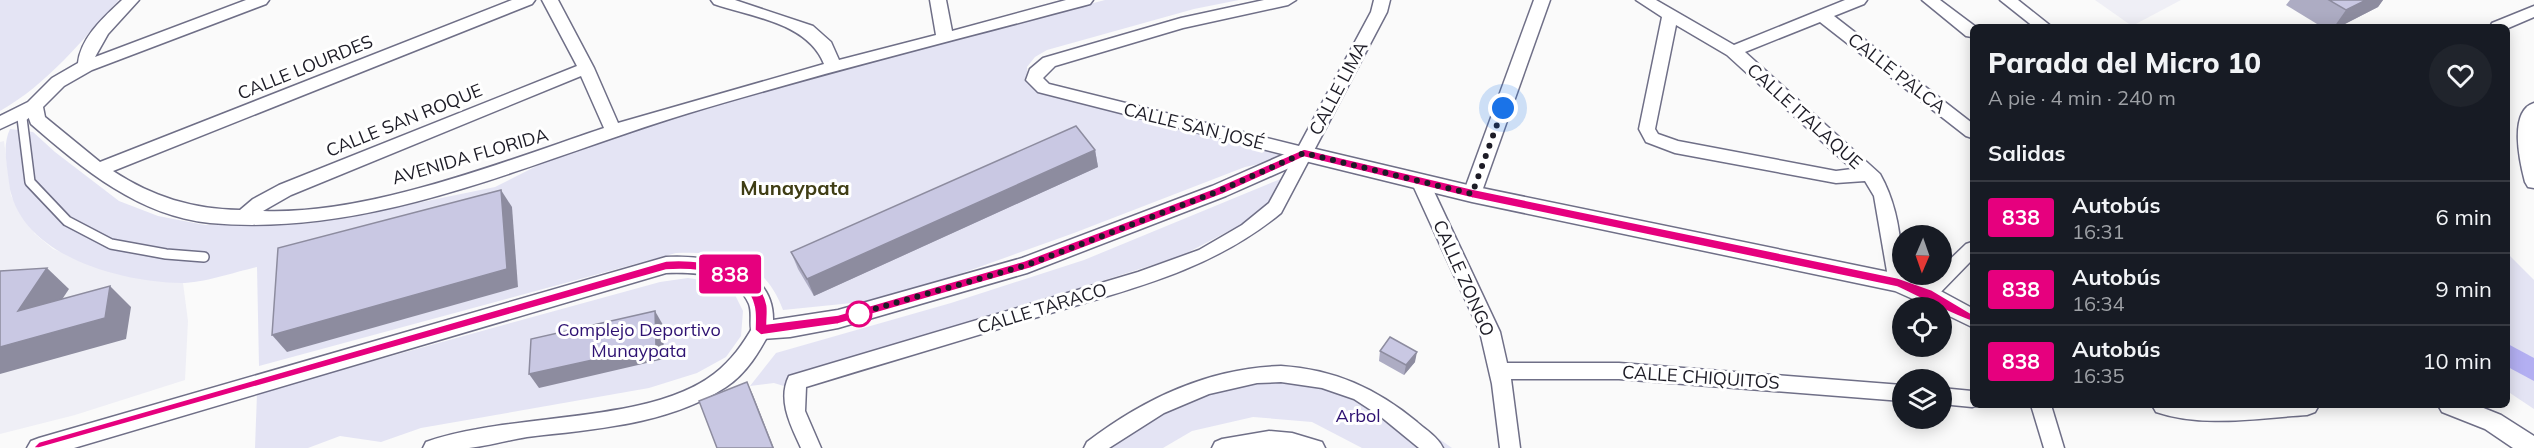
<!DOCTYPE html>
<html lang="es">
<meta charset="utf-8">
<style>
body{margin:0;font-family:Mulish,sans-serif;background:#20242c;color:#f1f3f6;height:100vh;display:flex;flex-direction:column;font-size:22px;white-space:nowrap}
*{box-sizing:border-box;margin:0}
p{font-size:20px;color:#9ea1a6}
.icon{flex:none;width:33px;height:33px;fill:none;stroke:currentColor;stroke-width:2;stroke-linecap:round;stroke-linejoin:round}
.map{position:relative;flex:1;overflow:hidden}
.panel{position:absolute;left:1970px;top:24px;width:540px;height:384px;display:flex;flex-direction:column;background:#171b24;border-radius:9px;box-shadow:0 3px 15px #0003}
.panel>*{flex:none}
.badge{padding:0 12px;border-radius:4px;font-size:21px;line-height:39px}
.needle{width:39px;rotate:182deg}
.tools{position:absolute;left:1892px;top:225px;display:grid;gap:12px}
.tools a{display:grid;place-items:center;width:60px;height:60px;border-radius:50%;background:#171b24;box-shadow:0 3px 15px #0003;font-size:30px}
.you{position:absolute;width:30px;height:30px;margin:-15px;border:4px solid #fff;border-radius:50%;background:#1a73e8;box-shadow:0 0 0 9px #1a73e833}
.map>.badge{position:absolute;translate:-50% -50%;box-shadow:0 0 0 3px #fff}
h2{padding:0 18px;font-size:22px;line-height:54px}
.round{display:grid;place-items:center;flex:none;width:63px;height:63px;border-radius:32px;background:#20242c}
.overview{display:flex;align-items:center;justify-content:space-between;height:102px;padding:0 18px}
h1{font-size:28px;font-weight:800;line-height:45px}
ul{padding:0;list-style:none}
li{display:flex;align-items:center;gap:18px;height:72px;padding:0 18px;border-top:2px solid #363941}
li div{flex:1}
li b{display:block;font-size:22px}
li em{font-style:normal}
li .badge{min-width:66px;font-weight:700;text-align:center}
.map>svg:first-child{display:block}
</style>
<div class="map">
<svg width="2534" height="448" viewBox="0 0 2534 448">
<rect width="100%" height="100%" fill="#fafafa"/>
<g fill="#efeff6">
<path d="M2095,0H2181L2132,26Z"/>
<path d="M4,141L11,196L35,234L53,249L111,272L183,283L188,321L185,380L75,415L0,434V142Z"/>
</g>
<g fill="#e4e4f4">
<path d="M0,0H119C82,40 48,84 0,111Z"/>
<path d="M1105,0H1239L1194,9L1047,50L1035,57L1027,67L1028,77L1039,86L1291,157L1245,167L1074,233L943,280L862,302L783,310C764,259 726,251 676,253L259,366L257,267C235,272 203,283 181,283C119,282 18,255 9,183C7,164 2,146 10,129L33,132L55,152L119,201L158,216L205,225L303,224L349,217L495,187L570,149L746,94Z"/>
<path d="M1283,178L1267,211L1181,256L809,373L787,387L774,383L750,386L776,353L951,303L1084,260Z"/>
<path d="M2507,253L2534,280V409L2507,391Z"/>
<path d="M688,278L715,282L734,293L743,311L741,336L726,357L697,373L649,388L421,428L381,442L340,436L308,448H255L257,393L660,282Z"/>
<path d="M1252,369L1370,390L1452,448H1362L1312,422L1253,417L1192,431L1163,448H1093Z"/>
</g>
<g fill="none" stroke-linecap="round" stroke-linejoin="round">
<path fill="#b3aff2" fill-rule="evenodd" d="M2506,343L2534,358V381L2506,366Z"/>
<g stroke="#6f6f87" stroke-width="12">
<path id="service" d="M31,110L22,118L30,182L67,221L111,244L166,254L204,257"/>
</g>
<g stroke="#6f6f87" stroke-width="3">
<g id="minor">
<path d="M122,0H139L108,34L95,57L246,0H269L266,4L92,70L64,86L43,107L45,117L100,162L512,0H535L532,4L113,171C153,197 192,209 240,210L253,199L279,185L577,66L542,0H558L594,68L618,123L824,64C808,23 752,17 714,4L711,0H735L813,26L831,42L839,60L936,35L930,0H946L952,31L1066,0H1093L1090,4C956,40 822,73 689,113C534,160 376,238 210,223C139,216 83,169 31,124L28,116L0,129V116L28,102L52,78L78,63C81,37 104,17 122,0ZM581,76L604,128C503,162 369,215 263,211L291,195Z"/>
<path d="M1264,0H1296L1288,5L1183,28L1055,66L1043,78L1049,84L1299,146L1371,12L1374,0H1390L1387,12L1281,213C1209,272 1129,289 1041,316C963,340 884,363 806,387L805,411L821,448H801C791,426 777,400 789,376L1138,272L1199,250L1242,225L1269,203L1294,157L1038,92L1026,80L1030,69L1043,58L1181,18Z"/>
<path d="M1534,0H1550L1481,194L1478,199H1466L1463,194Z"/>
<path d="M1636,0H1656L1734,45L1845,0H1867L1864,4L1834,16L1972,123V138L1966,136L1820,22L1745,52L1880,174C1897,204 1902,240 1902,274H1906L1907,283L1905,288L1898,290L1891,288L1889,283L1874,196L1865,181L1836,183L1675,153L1646,142L1639,129L1662,17ZM1676,25L1727,55L1852,169L1836,171L1678,141L1658,134L1655,129Z"/>
<path d="M1922,0H1940L1976,27H1972V37L1966,36Z"/>
<path d="M2000,0H2018L2052,27H2034Z"/>
<path d="M2534,6V17L2506,29V27H2490L2492,23Z"/>
<path d="M2534,103V188L2528,187L2525,182C2520,163 2508,111 2534,103Z"/>
<path d="M1420,175L1426,176L1429,181L1500,332L1507,363H1619L1902,385V401L1619,379H1511L1520,448H1500L1492,384L1480,332L1411,181L1414,176Z"/>
<path d="M1972,242V260L1934,299L1927,301L1920,299L1918,294L1935,274H1941V268L1966,244Z"/>
<path d="M761,322L768,325L771,330C759,352 747,373 726,387C668,425 594,429 527,437C508,440 488,446 469,448C454,448 438,448 423,448L426,442C509,412 648,425 714,374C732,360 743,344 754,325Z"/>
<path d="M1281,366C1334,369 1377,389 1417,422C1426,430 1438,437 1443,448H1419L1380,416L1354,399L1322,388L1281,382L1257,383L1209,394L1164,413L1109,448H1084L1087,442C1143,399 1209,368 1281,366Z"/>
<path d="M1941,388L1972,391V405H1979L1972,407L1941,404Z"/>
<path d="M2031,405H2051L2064,448H2044Z"/>
<path d="M1269,431L1292,433L1322,442L1325,448H1212L1215,442L1222,439Z"/>
</g>
</g>
<g stroke="#6f6f87" stroke-width="3">
<g id="tertiary">
<path d="M1303,146L1472,186L1898,274L1935,288L1972,308V327L1941,312V308H1933L1895,291L1472,202L1305,161L1226,196L1027,273L838,328L790,337L761,339L753,336C748,326 753,315 749,304C736,273 694,272 666,273L74,448H27L31,441L39,438L666,257C708,255 774,265 773,320L838,310L1022,258L1212,186Z"/>
<path d="M2152,405H2319L2315,412L2307,415C2258,418 2203,428 2156,412Z"/>
<path d="M2438,405H2476L2501,415L2534,436V448H2513L2485,429L2442,412Z"/>
</g>
</g>
<use href="#service" stroke="#fff" stroke-width="9"/>
<use href="#minor" fill="#fff" fill-rule="evenodd"/>
<use href="#tertiary" fill="#fff" fill-rule="evenodd"/>
</g>
<g fill="#adacc3">
<path d="M2290,0H2383L2378,7L2339,27H2322L2286,5Z"/>
<path d="M1095,150L1098,167L814,296L798,269L791,252Z"/>
<path d="M1380,351L1415,362L1404,375L1379,361Z"/>
</g>
<g fill="#8d8c9f">
<path d="M2366,0H2383L2378,7L2339,27H2334L2346,10Z"/>
<path d="M1095,150L1098,167L814,296L807,279Z"/>
<path d="M501,190L512,207L518,287L287,352L272,335Z"/>
<path d="M47,268L69,289L41,331L18,311Z"/>
<path d="M110,286L131,307L126,339L0,374V347Z"/>
<path d="M655,311L663,325L664,359L539,388L529,374Z"/>
<path d="M1417,352L1415,362L1404,375L1406,365Z"/>
<path d="M747,382L753,395L774,448H773Z"/>
</g>
<g fill="#c9c8e3" stroke="#8d8c9f" stroke-width="1.5">
<path d="M2329,0H2366L2346,10Z"/>
<path d="M1076,126L1095,150L807,279L791,252Z"/>
<path d="M501,190L507,269L272,335L278,248Z"/>
<path d="M47,268L18,311L110,286L105,318L0,347V271Z"/>
<path d="M655,311L656,346L529,374L531,339Z"/>
<path d="M1390,337L1417,352L1406,365L1380,351Z"/>
<path d="M747,382L773,448H717L699,401Z"/>
</g>
<path fill="#e6007e" stroke="#fff" stroke-width="1.5" d="M1304,149L1472,189L1898,278L1932,290L1979,318L1977,322C1969,324 1911,293 1897,287L1472,198L1304,157L1223,194L1031,268L838,324L761,335L755,330C755,322 756,314 754,306C747,271 693,268 666,270L39,448H33L39,442L666,261C698,259 759,265 767,305C768,311 767,318 767,324L838,315L1024,261L1215,188Z"/>
<g fill="none" stroke-linecap="round" stroke-linejoin="round">
<path stroke="#1d1c26" stroke-width="6" stroke-dasharray="0 10.8" d="M859,314H857L1027,265L1219,191L1304,153L1472,194L1503,108"/>
</g>
<circle fill="#fff" stroke="#e6007e" stroke-width="3" cx="859" cy="314" r="12"/>
<g text-anchor="middle" dominant-baseline="central" stroke-width="6" stroke-linejoin="round" paint-order="stroke">
<g font-size="18" fill="#1d1c26" stroke="#fff">
<text transform="translate(305 67) rotate(-22)">CALLE LOURDES</text>
<text transform="translate(1897 73) rotate(38)">CALLE PALCA</text>
<text transform="translate(1338 88) rotate(-62)">CALLE LIMA</text>
<text transform="translate(1805 116) rotate(42)">CALLE ITALAQUE</text>
<text transform="translate(404 120) rotate(-22)">CALLE SAN ROQUE</text>
<text transform="translate(1194 126) rotate(14)">CALLE SAN JOSÉ</text>
<text transform="translate(470 156) rotate(-16)">AVENIDA FLORIDA</text>
<text transform="translate(1464 278) rotate(66)">CALLE ZONGO</text>
<text transform="translate(1042 308) rotate(-17)">CALLE TARACO</text>
<text transform="translate(1701 377) rotate(4)">CALLE CHIQUITOS</text>
</g>
<g font-size="18" fill="#2e1272" stroke="#fff">
<text x="639" y="329">Complejo Deportivo<tspan x="639" dy="21">Munaypata</tspan></text>
<text x="1358" y="415">Arbol</text>
</g>
<g font-size="20" font-weight="bold" fill="#3f3d14" stroke="#fff">
<text x="795" y="187">Munaypata</text>
</g>
</g>
</svg>
<div class="tools">
<a><svg class="needle" viewBox="-14 -14 28 28"><path d="M0-13l5 13h-10z" fill="#e53935"/><path d="M0 13l5-13h-10z" fill="#9ea1a6"/></svg></a>
<a><svg class="icon" aria-label="locate" viewBox="0 0 24 24"><circle cx="12" cy="12" r="6"/><path d="M12 2v4M12 18v4M2 12h4M18 12h4"/></svg></a>
<a><svg class="icon" aria-label="layers" viewBox="0 0 24 24"><path d="M12 4l9 5-9 5-9-5zM3 14l9 5 9-5"/></svg></a>
</div>
<div class="you" style="left:1503px;top:108px"></div>
<b class="badge" style="left:730px;top:274px;background:#e6007e;color:#fff">838</b>
<section class="panel">
<div class="overview"><div><h1>Parada del Micro 10</h1><p>A pie · 4 min · 240 m</p></div><a class="round"><svg class="icon" aria-label="heart" viewBox="0 0 24 24"><path d="M12 20l-8-8c-3-5 5-10 8-4 3-6 11-1 8 4z"/></svg></a></div>
<h2>Salidas</h2>
<ul>
<li><span class="badge" style="background:#e6007e;color:#fff">838</span><div><b>Autobús</b><p>16:31</p></div><em>6 min</em></li>
<li><span class="badge" style="background:#e6007e;color:#fff">838</span><div><b>Autobús</b><p>16:34</p></div><em>9 min</em></li>
<li><span class="badge" style="background:#e6007e;color:#fff">838</span><div><b>Autobús</b><p>16:35</p></div><em>10 min</em></li>
</ul>
</section>
</div>
